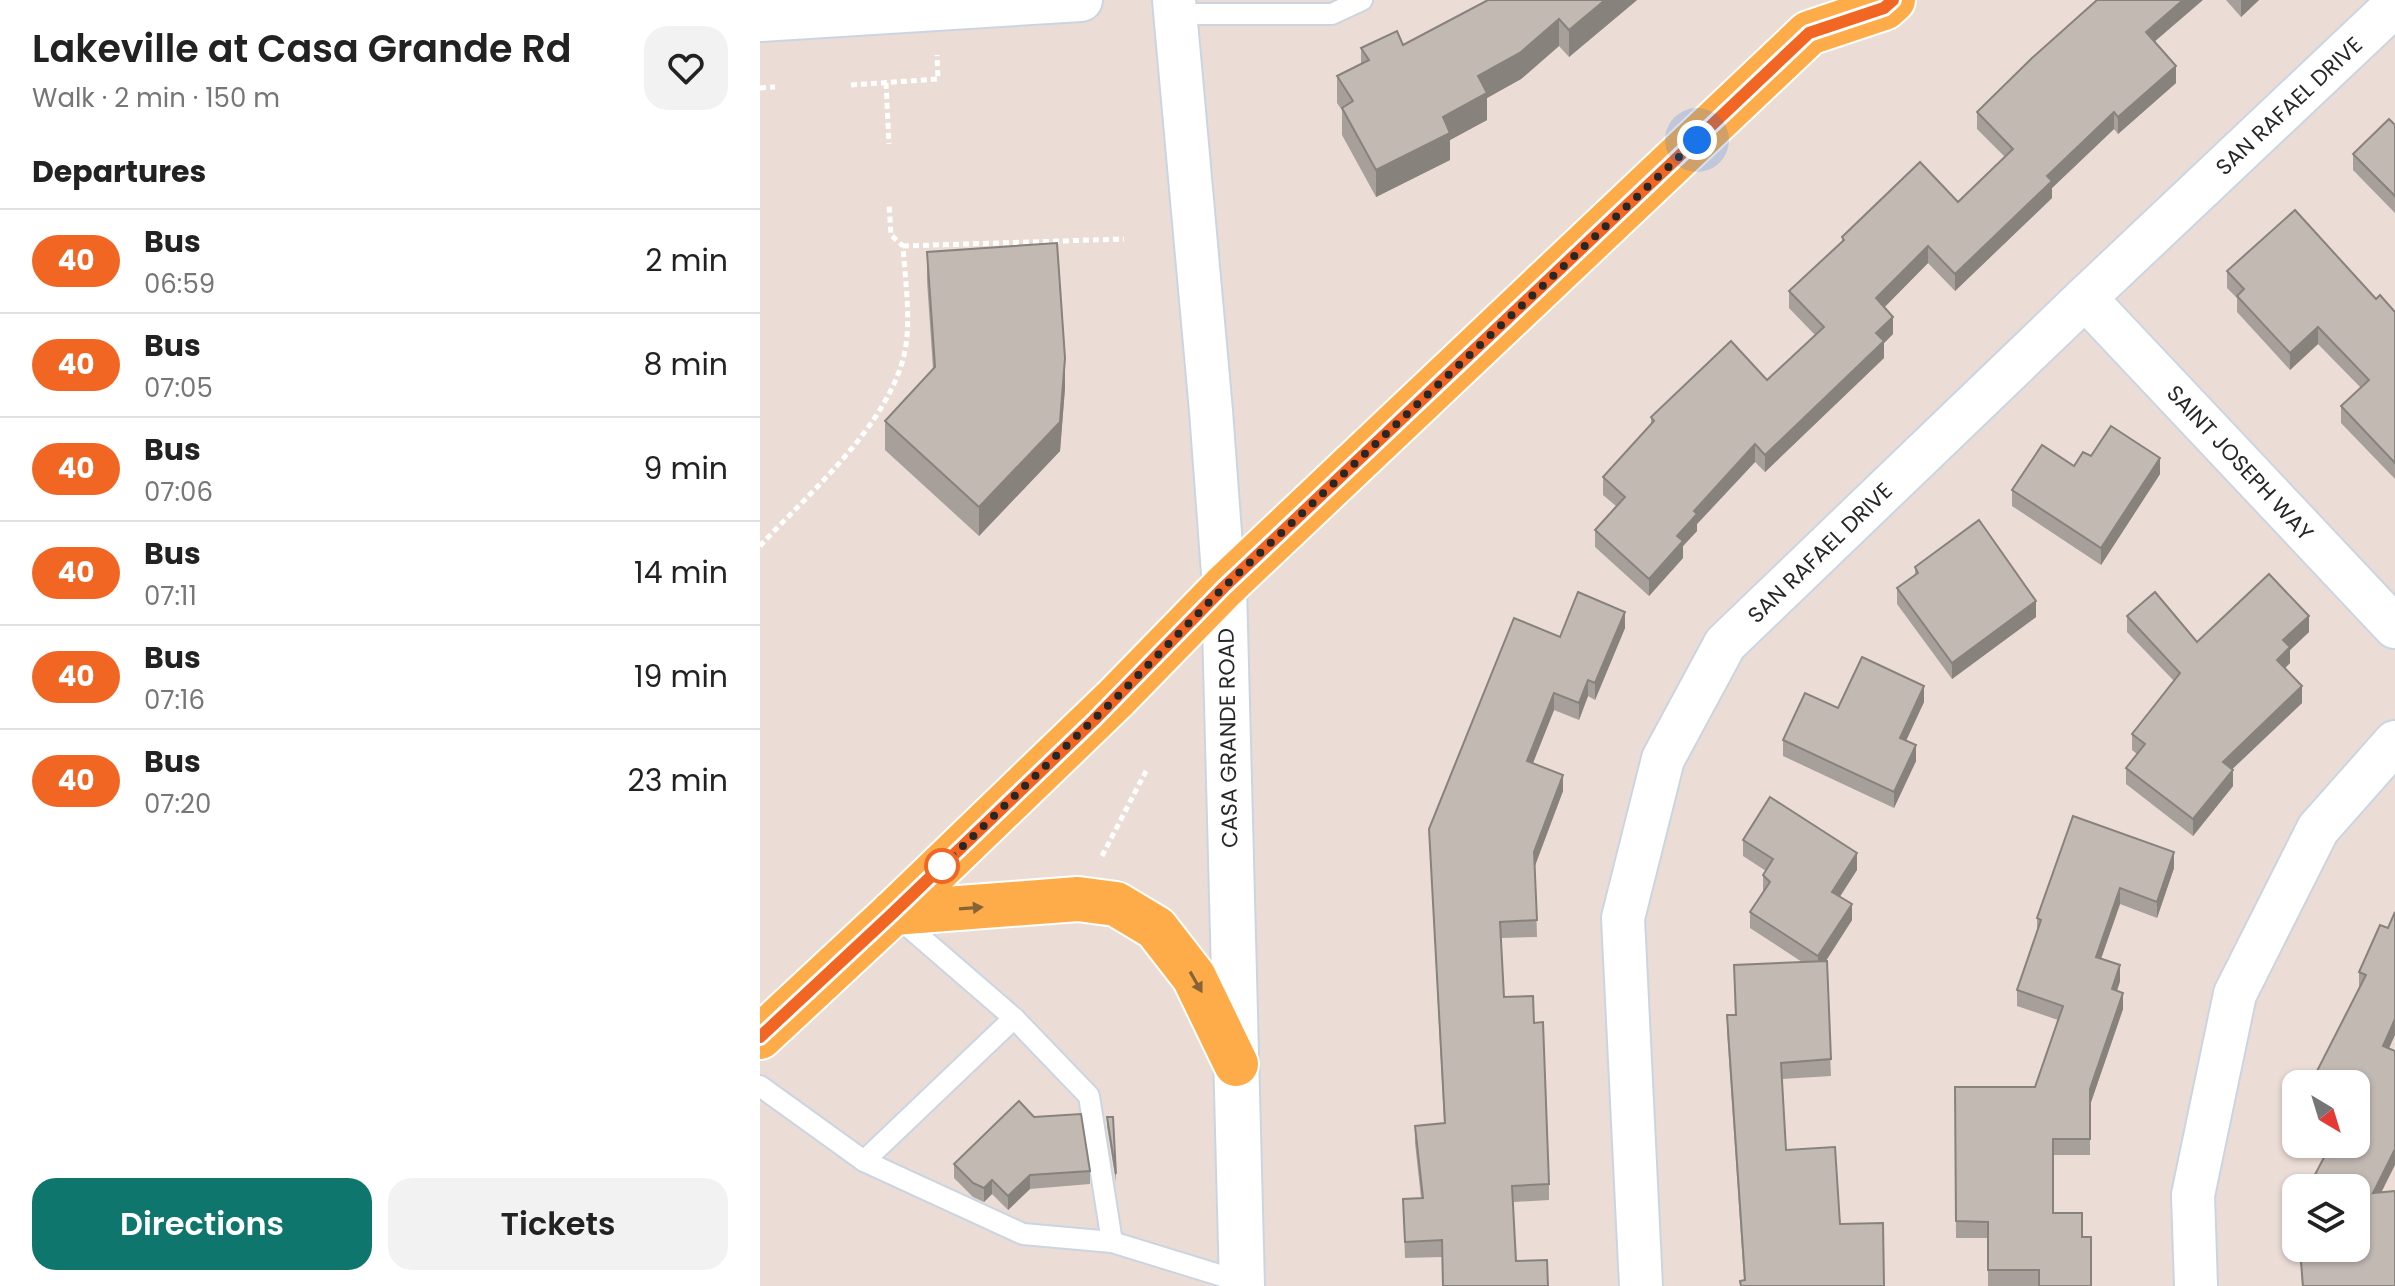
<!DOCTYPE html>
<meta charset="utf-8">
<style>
body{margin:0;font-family:Poppins,sans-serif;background:#f2f2f2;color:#222;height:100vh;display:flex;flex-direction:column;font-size:30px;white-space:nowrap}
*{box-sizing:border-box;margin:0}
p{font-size:26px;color:#767676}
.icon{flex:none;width:44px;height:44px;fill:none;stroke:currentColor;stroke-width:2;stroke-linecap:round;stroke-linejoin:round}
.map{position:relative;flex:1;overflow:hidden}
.side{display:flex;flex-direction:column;background:#fff;width:760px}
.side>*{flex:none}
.badge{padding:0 16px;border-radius:26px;font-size:28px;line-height:52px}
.needle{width:52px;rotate:142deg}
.controls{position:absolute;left:1522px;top:1070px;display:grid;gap:16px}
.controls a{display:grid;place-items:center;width:88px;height:88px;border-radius:16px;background:#fff;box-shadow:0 2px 6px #0004;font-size:40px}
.you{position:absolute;width:40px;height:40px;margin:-20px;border:6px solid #fff;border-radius:50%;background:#1a73e8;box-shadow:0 0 0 12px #1a73e833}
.map>.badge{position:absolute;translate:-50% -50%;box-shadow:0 0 0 4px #fff}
h2{padding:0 32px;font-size:30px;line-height:72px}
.round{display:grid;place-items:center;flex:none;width:84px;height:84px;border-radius:24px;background:#f2f2f2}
.headline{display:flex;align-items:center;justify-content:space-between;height:136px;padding:0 32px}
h1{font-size:38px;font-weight:600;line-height:60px}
.primary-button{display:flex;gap:16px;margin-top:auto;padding:16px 32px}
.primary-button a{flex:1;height:92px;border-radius:24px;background:#0f766e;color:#fff;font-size:32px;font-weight:600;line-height:92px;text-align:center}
.primary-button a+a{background:#f2f2f2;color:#222}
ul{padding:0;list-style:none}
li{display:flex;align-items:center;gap:24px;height:104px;padding:0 32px;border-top:2px solid #e0e0e0}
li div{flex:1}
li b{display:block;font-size:30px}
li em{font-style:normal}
li .badge{min-width:88px;font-weight:700;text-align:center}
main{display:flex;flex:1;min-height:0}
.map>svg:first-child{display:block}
</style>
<main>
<section class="side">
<div class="headline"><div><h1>Lakeville at Casa Grande Rd</h1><p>Walk · 2 min · 150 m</p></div><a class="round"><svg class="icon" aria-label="heart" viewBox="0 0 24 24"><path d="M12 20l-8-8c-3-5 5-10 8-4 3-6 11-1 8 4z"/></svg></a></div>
<h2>Departures</h2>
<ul>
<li><span class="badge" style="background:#f16623;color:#fff">40</span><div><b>Bus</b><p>06:59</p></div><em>2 min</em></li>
<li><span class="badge" style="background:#f16623;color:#fff">40</span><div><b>Bus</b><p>07:05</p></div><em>8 min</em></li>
<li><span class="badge" style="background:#f16623;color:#fff">40</span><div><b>Bus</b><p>07:06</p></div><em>9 min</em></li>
<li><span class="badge" style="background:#f16623;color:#fff">40</span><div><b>Bus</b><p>07:11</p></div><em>14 min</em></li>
<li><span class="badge" style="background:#f16623;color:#fff">40</span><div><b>Bus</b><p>07:16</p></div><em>19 min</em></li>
<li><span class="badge" style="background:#f16623;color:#fff">40</span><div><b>Bus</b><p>07:20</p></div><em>23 min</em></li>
</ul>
<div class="primary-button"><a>Directions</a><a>Tickets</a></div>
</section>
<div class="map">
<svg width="1635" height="1286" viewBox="0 0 1635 1286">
<rect width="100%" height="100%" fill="#ebddd6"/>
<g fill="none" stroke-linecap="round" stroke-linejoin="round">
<g stroke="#cbd5e2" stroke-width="24">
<g id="lane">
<path d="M415,14H572L602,0"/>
<path d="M136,916L254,1018L329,1096L352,1242"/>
<path d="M0,1086L104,1161L263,1234L352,1242L482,1282"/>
<path d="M104,1161L254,1018"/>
</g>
</g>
<g stroke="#cbd5e2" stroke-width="46">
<g id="street">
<path d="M414,0L451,411L464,587"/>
<path d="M0,20L321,0"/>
<path d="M1325,298L1635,627"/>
<path d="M881,1286L863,918L903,759L965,644L1325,298L1635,5"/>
<path d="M1436,1286L1433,1195L1475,994L1558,829L1635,742"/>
</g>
</g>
<g stroke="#cbd5e2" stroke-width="48">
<path id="secondary" d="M464,587L482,1286"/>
</g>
<g stroke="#fff" stroke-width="48">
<g id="primary">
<path d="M133,913L318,899L356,904L396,928L434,977L476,1064"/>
<path d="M0,1037L133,913L356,698L464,587L1049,33L1124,8L1133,0"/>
</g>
</g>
<g stroke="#fff" stroke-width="5" stroke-dasharray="6 4" stroke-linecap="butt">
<path d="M126,83L129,144"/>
<path d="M91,85L178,79L177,55"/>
<path d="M0,88L15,87"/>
<path d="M143,246L364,239"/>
<path d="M0,546C49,493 120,433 142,363C153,327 145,283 143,246L131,235L129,204"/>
<path d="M342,856L386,771"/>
</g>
<use href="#lane" stroke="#fff" stroke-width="20"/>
<use href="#street" stroke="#fff" stroke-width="42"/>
<use href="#secondary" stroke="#fff" stroke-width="44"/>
<use href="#primary" stroke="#fdac49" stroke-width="44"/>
</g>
<g fill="#a79f9a">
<path d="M877,0L809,57L799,46L761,79L727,98V120L690,140V160L616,197L582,135V110L577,103V76L601,64V48L643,45Z"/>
<path d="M1466,0H1499L1481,17Z"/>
<path d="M1395,42L1416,83L1358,134L1354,129L1292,188V198L1195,291L1168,263L1124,307L1133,334L1124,343V358L1005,472L995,462L937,524V531L923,546V558L889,596L835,547V530L856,506L843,495V477L891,425V417L1007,380L1055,335L1029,308V291L1082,242V237L1198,202L1245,157L1217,129V112Z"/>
<path d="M1635,125V213L1593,170V154Z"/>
<path d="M167,252L305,388L300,451L219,536L125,450V421L173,369L167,281Z"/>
<path d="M1467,271L1616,299L1635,312V479L1581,423V406L1601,388L1558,344L1530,370L1477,312V298L1467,288Z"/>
<path d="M1331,456L1400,474L1341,565L1252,506V490L1314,466Z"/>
<path d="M1155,567L1276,617L1192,679L1137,604V588L1155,576Z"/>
<path d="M1367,616L1437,642L1549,632L1530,650V663L1525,668L1542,703L1472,769L1473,786L1433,836L1366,784V768L1377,754L1372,750V734L1414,681L1367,632Z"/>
<path d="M865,628L835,700L828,696L819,720L794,710L773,763L803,791L775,866L777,937L741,938L744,997L774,1023L789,1184V1200L753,1202L756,1261L788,1286L682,1257L645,1258L643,1199L661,1198L655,1143V1126L684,1123L669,829L800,637Z"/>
<path d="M1164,702L1146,740L1156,761L1134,808L1023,756V740L1078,708Z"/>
<path d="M983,840L1097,870L1080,897L1092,920L1066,961L1071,1076L1022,1079L1026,1150L1080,1224L984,1280L967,1031V1015H975L974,965L1042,962L990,928V912L1003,892V875L1006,871L983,856Z"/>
<path d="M1414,868L1397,918L1360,904L1341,959L1360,981L1357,991L1363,1009L1330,1105V1155H1293V1213L1322,1237L1331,1286H1228V1238H1196L1195,1087H1275L1298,1020L1257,1006V990L1277,932V918Z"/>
<path d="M1628,928L1629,1049L1621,1192L1635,1286H1542L1540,1250L1550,1249V1248H1596V1084H1557V1071L1599,988V972Z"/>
<path d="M347,1117L356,1174V1182L347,1126Z"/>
<path d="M194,1164L330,1171V1184L270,1189L248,1210L232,1194L224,1202L213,1197L194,1178Z"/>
</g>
<g fill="#88827d">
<path d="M845,0H877L809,57V30Z"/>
<path d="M1423,0H1443L1386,49V32Z"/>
<path d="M1481,0H1499L1481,17Z"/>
<path d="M799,19V46L761,79L727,98V120L690,140V160L616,197V170L683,117L718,76Z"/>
<path d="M1416,66V83L1358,134V117Z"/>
<path d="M1354,112V129L1292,188V198L1195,291V274L1287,176Z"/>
<path d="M1168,246V263L1116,316V298Z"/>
<path d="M1133,317V334L1124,343V358L1005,472V455L1116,333Z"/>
<path d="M1558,327V344L1530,370V353Z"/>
<path d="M305,358V388L300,451L219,536V507Z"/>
<path d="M995,444V462L937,524V531L923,546V558L889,596V579L934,511Z"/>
<path d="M1400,458V474L1341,565V548Z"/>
<path d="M1276,601V617L1192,679V663Z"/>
<path d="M865,612V628L835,700V683Z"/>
<path d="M1549,616V632L1530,650V663L1517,676V660L1523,640Z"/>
<path d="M828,680V696L819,720V703Z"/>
<path d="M1164,686V702L1140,754V738Z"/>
<path d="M1542,686V703L1463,778V762Z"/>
<path d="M794,693V710L767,778V761Z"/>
<path d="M1156,745V761L1134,808V792Z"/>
<path d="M1473,770V786L1433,836V819Z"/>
<path d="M803,775V791L774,868V852Z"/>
<path d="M1414,852V868L1397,918V902Z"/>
<path d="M1097,853V870L1072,908V892Z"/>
<path d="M1360,888V904L1336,973V957Z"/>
<path d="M1092,904V920L1058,973V956Z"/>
<path d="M1360,965V981L1352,1006V989Z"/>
<path d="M1363,993V1009L1330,1105V1089Z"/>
<path d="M1635,1019V1035L1623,1062V1046Z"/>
<path d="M1635,1149V1165L1613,1209V1193Z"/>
<path d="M270,1175V1189L248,1210V1196Z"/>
<path d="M232,1180V1194L224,1202V1188Z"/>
</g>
<g fill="#c2b9b3" stroke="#88827d" stroke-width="2">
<path d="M728,0H845L809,30L799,19L761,52L718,76L727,93L683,117L690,133L616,170L582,108L593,101L577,76L609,60L601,48L637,31L643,45Z"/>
<path d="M1337,0H1423L1386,32L1416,66L1358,117L1354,112L1287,176L1292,181L1195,274L1168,246L1116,298L1133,317L1116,333L1124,341L1005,455L995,444L934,511L937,514L917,536L923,541L889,579L835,530L865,497L843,477L894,421L891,417L971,341L1007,380L1064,327L1029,291L1084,240L1082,237L1160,162L1198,202L1253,149L1217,112L1272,58Z"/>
<path d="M1629,119L1635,125V196L1593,154Z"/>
<path d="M1535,210L1616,299L1620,295L1635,312V463L1581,406L1609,380L1558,327L1530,353L1477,296L1484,289L1467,271Z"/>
<path d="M297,243L305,358L300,422L219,507L125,421L175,367L167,252Z"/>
<path d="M1351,426L1400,458L1341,548L1252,490L1282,445L1314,466L1323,452L1331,456Z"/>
<path d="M1219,520L1276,601L1192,663L1137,588L1158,573L1155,567Z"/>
<path d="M1509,574L1549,616L1523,640L1530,647L1517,660L1542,686L1463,762L1473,770L1433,819L1366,768L1385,744L1372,734L1420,673L1367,616L1395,592L1437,642Z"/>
<path d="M818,592L865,612L835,683L828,680L819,703L794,693L767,761L803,775L774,852L777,920L740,922L744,997L773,996L774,1023L783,1022L789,1184L752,1186L756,1261L787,1260L788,1286H683L682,1240L645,1242L643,1199L663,1198L655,1126L685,1123L669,829L754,618L800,637Z"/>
<path d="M1102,657L1164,686L1140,738L1156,745L1134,792L1023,740L1045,693L1078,708Z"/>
<path d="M1010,797L1097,853L1072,892L1092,904L1058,956L990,912L1010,882L1003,875L1013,859L983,840Z"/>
<path d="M1313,816L1414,852L1397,902L1360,888L1336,957L1360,965L1352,989L1363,993L1330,1089V1139H1293V1213H1322V1237H1331V1286H1279V1270H1228V1222L1196,1221L1195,1087H1275L1303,1006L1257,990L1281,920L1277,918Z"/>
<path d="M1635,912V1019L1623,1046L1635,1051V1149L1613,1193L1635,1191V1286H1543L1540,1250L1551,1249V1248H1596V1188H1548L1571,1144H1596V1084H1582L1557,1071L1606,975L1599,972L1620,925L1628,928Z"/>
<path d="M1067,961L1071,1059L1021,1063L1026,1150L1075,1147L1080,1224L1123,1223L1124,1286H981L980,1281L985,1280L967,1015H976L974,965Z"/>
<path d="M259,1101L274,1117L321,1114L330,1171L270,1175L248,1196L232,1180L224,1188L213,1183L194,1164Z"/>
<path d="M347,1117H353L356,1174Z"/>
</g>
<defs><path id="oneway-solid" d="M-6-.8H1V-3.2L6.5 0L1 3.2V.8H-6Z" transform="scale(2)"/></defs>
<g fill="#876336">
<use href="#oneway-solid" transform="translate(211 908) rotate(-4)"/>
<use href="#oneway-solid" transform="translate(436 982) rotate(60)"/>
</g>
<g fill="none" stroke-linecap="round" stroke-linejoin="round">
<g stroke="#fff" stroke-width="18">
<path id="line" d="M0,1037L133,913L334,720L464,587L1049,33L1124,8L1133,0"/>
</g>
<use href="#line" stroke="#f16623" stroke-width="12"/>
<path stroke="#272727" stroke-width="8" stroke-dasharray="0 14.4" d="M182,866L177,871L356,698L464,587L937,140"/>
</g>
<circle fill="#fff" stroke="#f16623" stroke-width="4" cx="182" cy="866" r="16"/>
<g text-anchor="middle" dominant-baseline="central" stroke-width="8" stroke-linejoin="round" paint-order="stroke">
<g font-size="22" fill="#272727" stroke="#fff">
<text transform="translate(1529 106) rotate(-43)">SAN RAFAEL DRIVE</text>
<text transform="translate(1480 463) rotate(47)">SAINT JOSEPH WAY</text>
<text transform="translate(1060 553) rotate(-44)">SAN RAFAEL DRIVE</text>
<text transform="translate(468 738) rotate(-91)">CASA GRANDE ROAD</text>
</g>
</g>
</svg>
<div class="controls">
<a><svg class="needle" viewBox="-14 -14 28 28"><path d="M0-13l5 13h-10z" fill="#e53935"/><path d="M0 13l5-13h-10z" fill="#767676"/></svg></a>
<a><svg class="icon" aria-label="layers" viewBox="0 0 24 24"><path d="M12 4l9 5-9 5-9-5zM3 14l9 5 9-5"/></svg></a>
</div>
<div class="you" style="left:937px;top:140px"></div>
</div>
</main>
